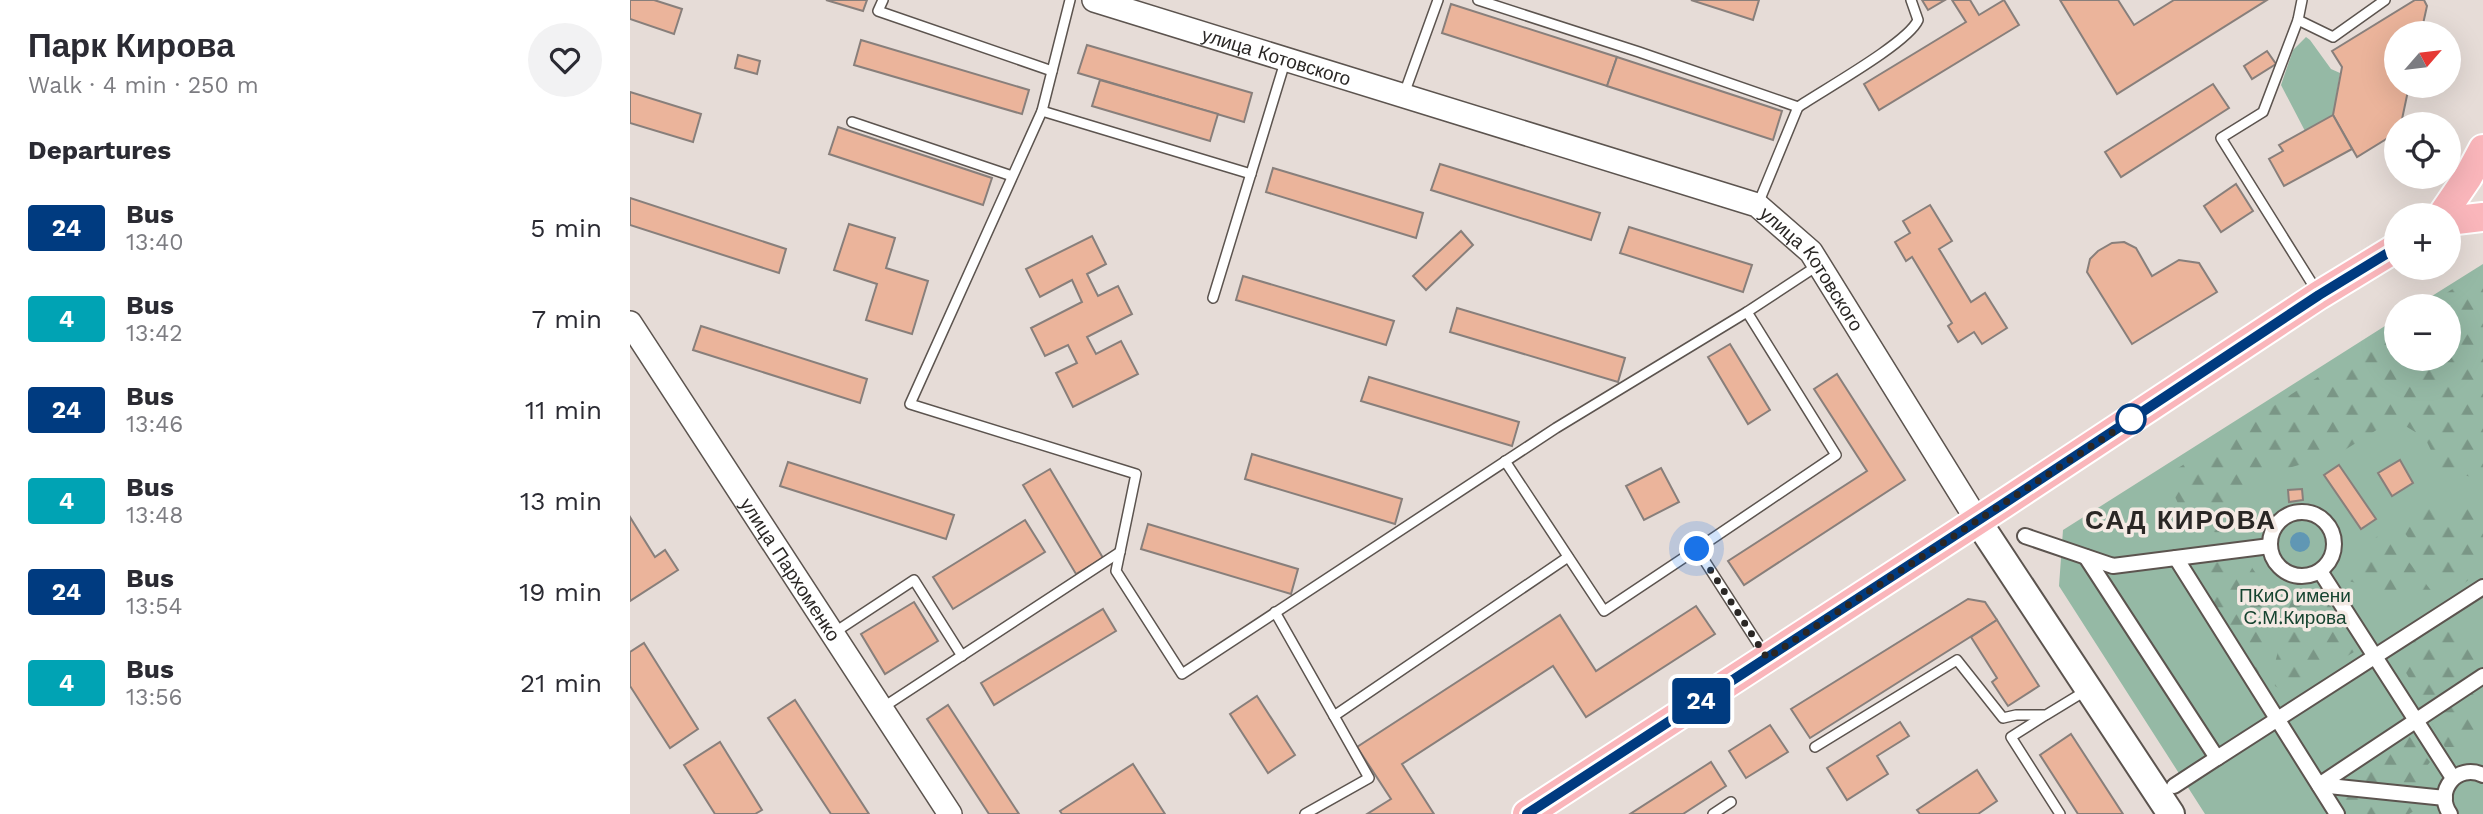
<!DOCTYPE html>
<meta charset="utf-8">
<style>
body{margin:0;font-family:"Work Sans",sans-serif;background:#f2f2f3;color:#2b2b33;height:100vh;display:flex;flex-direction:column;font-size:26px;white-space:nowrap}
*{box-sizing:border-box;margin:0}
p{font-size:23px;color:#7c7c81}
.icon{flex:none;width:38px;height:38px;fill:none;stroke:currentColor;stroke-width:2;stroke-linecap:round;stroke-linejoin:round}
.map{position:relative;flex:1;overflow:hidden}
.side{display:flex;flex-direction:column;background:#fff;width:630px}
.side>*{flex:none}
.badge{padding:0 14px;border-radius:5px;font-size:24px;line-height:46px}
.needle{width:46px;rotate:62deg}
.controls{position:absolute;left:1754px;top:21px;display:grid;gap:14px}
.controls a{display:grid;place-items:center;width:77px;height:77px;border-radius:50%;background:#fff;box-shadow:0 7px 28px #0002;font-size:35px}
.you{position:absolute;width:35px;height:35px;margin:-18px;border:5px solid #fff;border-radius:50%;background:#1a73e8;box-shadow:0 0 0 10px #1a73e833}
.map>.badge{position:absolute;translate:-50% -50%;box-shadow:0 0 0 4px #fff}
h2{padding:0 28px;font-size:26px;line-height:63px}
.round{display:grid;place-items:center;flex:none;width:74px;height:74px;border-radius:37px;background:#f2f2f3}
.headline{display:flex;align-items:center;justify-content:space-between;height:119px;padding:0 28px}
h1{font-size:33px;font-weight:800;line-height:52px}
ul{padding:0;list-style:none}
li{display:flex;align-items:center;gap:21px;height:91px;padding:0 28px}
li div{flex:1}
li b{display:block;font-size:26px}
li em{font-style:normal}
li .badge{min-width:77px;font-weight:700;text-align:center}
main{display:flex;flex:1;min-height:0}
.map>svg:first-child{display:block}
</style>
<main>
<section class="side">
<div class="headline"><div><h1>Парк Кирова</h1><p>Walk · 4 min · 250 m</p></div><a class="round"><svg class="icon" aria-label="heart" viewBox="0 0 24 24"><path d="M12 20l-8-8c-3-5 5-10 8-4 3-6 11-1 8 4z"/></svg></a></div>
<h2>Departures</h2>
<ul>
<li><span class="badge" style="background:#003b80;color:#fff">24</span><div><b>Bus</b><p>13:40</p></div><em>5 min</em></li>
<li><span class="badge" style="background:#00a3b4;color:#fff">4</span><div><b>Bus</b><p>13:42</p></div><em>7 min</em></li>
<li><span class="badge" style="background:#003b80;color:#fff">24</span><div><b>Bus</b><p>13:46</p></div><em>11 min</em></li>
<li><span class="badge" style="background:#00a3b4;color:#fff">4</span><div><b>Bus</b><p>13:48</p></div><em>13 min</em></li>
<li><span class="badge" style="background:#003b80;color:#fff">24</span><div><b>Bus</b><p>13:54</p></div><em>19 min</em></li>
<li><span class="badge" style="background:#00a3b4;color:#fff">4</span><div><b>Bus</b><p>13:56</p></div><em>21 min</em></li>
</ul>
</section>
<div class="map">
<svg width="1853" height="814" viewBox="0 0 1853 814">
<defs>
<pattern id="forest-firs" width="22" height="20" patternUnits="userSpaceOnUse" patternTransform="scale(1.75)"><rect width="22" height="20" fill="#95b9a5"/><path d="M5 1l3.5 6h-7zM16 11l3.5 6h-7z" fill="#7a9686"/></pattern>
</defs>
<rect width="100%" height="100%" fill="#e6dcd7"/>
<g fill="#95b9a5">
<path d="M1676,37L1680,40L1701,69L1710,73L1703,115L1675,131L1651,85L1663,50Z"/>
<path d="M1853,264V814H1575L1429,586L1433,530L1766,319V359H1818V306H1786Z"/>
</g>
<g fill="url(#forest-firs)">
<path d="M1853,274V480L1810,469L1795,438L1764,419L1710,453L1641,473L1623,485L1597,531C1559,539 1548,504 1536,476L1766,326V359H1818V306H1797L1842,276Z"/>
<path d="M1803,505L1853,510V567L1820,596L1774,532L1773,523Z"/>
<path d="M1755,531L1803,593L1805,598L1799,601L1718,581L1735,545Z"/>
<path d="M1615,555C1624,573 1633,584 1649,596L1631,671L1629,673L1619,666L1561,571V566L1566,563Z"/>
<path d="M1695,595L1724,652L1656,693L1645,686L1642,675L1661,600L1684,599Z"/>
<path d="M1817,617L1853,669L1795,705L1762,649Z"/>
<path d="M1853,685L1845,747H1815L1799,718Z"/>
<path d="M1778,734L1800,762L1791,774L1788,788L1702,783L1771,736Z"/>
<path d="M1701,795L1793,805L1779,814H1714Z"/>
</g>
<circle fill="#6097b4" cx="1670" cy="542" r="10"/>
<g fill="#ebb49b" stroke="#887f7b" stroke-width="2">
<path d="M0,0H24L52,9L44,34L0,19Z"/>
<path d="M196,0H237L233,11Z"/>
<path d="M1061,0H1129L1123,20Z"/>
<path d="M1292,0H1315L1298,10Z"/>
<path d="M1322,0H1340L1349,15L1374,0L1389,25L1249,110L1234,84L1336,22Z"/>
<path d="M1430,0H1488L1504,25L1544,0H1637L1487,94Z"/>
<path d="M1785,0H1794L1797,6L1791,33H1766V86H1779L1771,124H1766V133L1727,157L1703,115L1712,67L1702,51Z"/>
<path d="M821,4L987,57L977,86L812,33Z"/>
<path d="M231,40L399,90L392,114L224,65Z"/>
<path d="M457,45L622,93L614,122L448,73Z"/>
<path d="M1637,51L1646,64L1622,79L1614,66Z"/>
<path d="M108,55L130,61L127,74L105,68Z"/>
<path d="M987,57L1152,111L1143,140L977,86Z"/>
<path d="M470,80L588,114L580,141L462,106Z"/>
<path d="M1583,84L1599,108L1491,177L1475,152Z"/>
<path d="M0,92L71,114L63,142L0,123Z"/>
<path d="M1703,115L1722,149L1654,186L1639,159L1653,151L1649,145Z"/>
<path d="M208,127L362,178L353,205L199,154Z"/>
<path d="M810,164L970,213L961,240L801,190Z"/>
<path d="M643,168L793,213L786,238L636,192Z"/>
<path d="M1606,184L1623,211L1591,232L1574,206Z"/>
<path d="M0,198L156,249L149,273L0,225Z"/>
<path d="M1300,205L1322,241L1309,249L1341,302L1355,293L1377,328L1352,344L1344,332L1328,342L1318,326L1322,323L1282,257L1276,261L1265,242L1280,233L1273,221Z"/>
<path d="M219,224L265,238L256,268L298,281L282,334L236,320L247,284L204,270Z"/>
<path d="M999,227L1122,265L1113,292L990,253Z"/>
<path d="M831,231L843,245L796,290L783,276Z"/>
<path d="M462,236L476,264L457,274L468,296L488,286L502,314L457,337L466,354L491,341L508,374L443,407L426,373L447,363L438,345L415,356L401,328L452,302L442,280L410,297L396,269Z"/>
<path d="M1494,242L1506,248L1522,276L1549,260L1569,263L1587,292L1502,344L1457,272L1460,259L1468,251L1482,243Z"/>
<path d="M613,276L764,321L756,345L606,300Z"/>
<path d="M827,308L995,358L988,382L820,332Z"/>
<path d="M71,326L237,379L230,403L63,350Z"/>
<path d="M1100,344L1140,410L1118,424L1078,357Z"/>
<path d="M1207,374L1275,480L1114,585L1098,561L1237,471L1184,389Z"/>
<path d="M739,377L889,422L882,446L731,401Z"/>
<path d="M622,454L772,499L765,524L615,479Z"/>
<path d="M1770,460L1783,483L1762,496L1748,473Z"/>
<path d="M158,462L324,515L316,539L150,486Z"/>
<path d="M1709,465L1746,519L1731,529L1694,475Z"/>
<path d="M1031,468L1049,502L1014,520L996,486Z"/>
<path d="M420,469L473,558L446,574L393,485Z"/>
<path d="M1672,489L1673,500L1659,502L1658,490Z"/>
<path d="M0,517L25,557L35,550L48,570L0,601Z"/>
<path d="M395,520L415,552L323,609L303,577Z"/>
<path d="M518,524L668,569L661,594L511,549Z"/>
<path d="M1338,599L1355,602L1367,620L1180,738L1161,709Z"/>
<path d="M284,602L308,641L255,674L231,634Z"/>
<path d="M1066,606L1085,634L956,717L923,666L772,764L804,814H737L761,799L727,747L930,615L966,671Z"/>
<path d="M473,609L486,631L364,705L351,683Z"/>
<path d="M1367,620L1409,686L1378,706L1362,682L1367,678L1341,637Z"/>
<path d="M14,643L68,729L40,748L0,686V652Z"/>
<path d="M627,696L665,755L638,773L600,714Z"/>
<path d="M165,700L239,814H201L138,718Z"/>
<path d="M318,705L389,814H359L297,719Z"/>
<path d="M1270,722L1279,736L1247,756L1258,774L1217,800L1197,768Z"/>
<path d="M1140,725L1158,752L1116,778L1099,751Z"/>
<path d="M1441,734L1493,814H1448L1410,755Z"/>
<path d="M90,742L132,810L125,814H85L54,765Z"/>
<path d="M1081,762L1096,786L1053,814H1000Z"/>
<path d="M503,764L535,814H432L430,811Z"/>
<path d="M1347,770L1367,801L1348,814H1290L1287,810Z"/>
</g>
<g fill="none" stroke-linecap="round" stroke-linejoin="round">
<g stroke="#5c544f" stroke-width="12">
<g id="service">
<path d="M253,0L248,11L422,71"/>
<path d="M440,0L412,111L280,404L506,474L486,571L552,674L926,428L1117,312L1187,266"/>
<path d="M848,0L1009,52L1168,107L1128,204"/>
<path d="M1672,0L1668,20L1633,112L1591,138L1688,293"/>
<path d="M1668,20L1703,37L1755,0"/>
<path d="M774,94L808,0"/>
<path d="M1168,107C1193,90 1278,43 1288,20L1281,0"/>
<path d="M412,111L621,174"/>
<path d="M222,122L382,176"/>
<path d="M583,298L655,62"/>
<path d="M1117,312L1206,455L1067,549L1136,656"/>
<path d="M875,461L974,611L1067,549"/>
<path d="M645,612L704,716L938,557"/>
<path d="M202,634L284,580L332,656"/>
<path d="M252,708L490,552"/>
<path d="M1414,716L1381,737L1430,814"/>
<path d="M1185,747L1327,660L1373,718L1386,715H1416L1457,690"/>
<path d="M675,814L739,778L704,716"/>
<path d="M1083,814L1101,802"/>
</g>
</g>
<g stroke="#5c544f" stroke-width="18">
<g id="pedestrian">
<circle cx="1672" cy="544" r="32"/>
<path d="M1395,536L1483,566L1640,546"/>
<path d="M1456,557L1587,758L1853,587"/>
<path d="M1546,558L1707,814"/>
<path d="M1690,571L1823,778"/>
<path d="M1544,786L1587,758"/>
<path d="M1815,798L1689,785L1853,676"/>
<path d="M1820,814C1804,791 1827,763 1853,775"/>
</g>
</g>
<g stroke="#5c544f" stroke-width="26">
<g id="tertiary">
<path id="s1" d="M464,0L1127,205L1181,252L1347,520"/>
<path id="s2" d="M0,323L320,814"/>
</g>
</g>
<g stroke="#5c544f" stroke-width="30">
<path id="secondary" d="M1347,520L1541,814"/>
</g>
<g stroke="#fff" stroke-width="32">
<g id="primary">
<path d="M1812,215L1838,177L1853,149"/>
<path d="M1818,221L1853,217"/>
<path d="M897,814L1373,504L1689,295L1766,248"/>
</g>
</g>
<use href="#service" stroke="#fff" stroke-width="9"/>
<use href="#pedestrian" stroke="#fff" stroke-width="14"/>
<use href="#tertiary" stroke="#fff" stroke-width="23"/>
<use href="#secondary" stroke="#fff" stroke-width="26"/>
<use href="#primary" stroke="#fab6bb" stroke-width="28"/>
</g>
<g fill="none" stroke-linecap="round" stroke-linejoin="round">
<g stroke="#fff" stroke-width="16">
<path id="line" d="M897,814L1373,504L1689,295L1766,248"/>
</g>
<use href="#line" stroke="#003b80" stroke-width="10"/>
<path stroke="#2a2725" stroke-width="7" stroke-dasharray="0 12.6" d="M1067,549L1137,658L1509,415L1501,419"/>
</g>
<circle fill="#fff" stroke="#003b80" stroke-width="3.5" cx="1501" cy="419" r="14"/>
<g text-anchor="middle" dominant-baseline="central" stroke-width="7" stroke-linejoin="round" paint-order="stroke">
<g font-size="19" fill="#2a2725" stroke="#f4eae4">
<text stroke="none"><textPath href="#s1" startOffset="191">улица Котовского</textPath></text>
<text stroke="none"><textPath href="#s1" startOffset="779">улица Котовского</textPath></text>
<text stroke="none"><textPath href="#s2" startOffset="294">улица Пархоменко</textPath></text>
</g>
<g font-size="19" fill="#164430" stroke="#f4eae4">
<text x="1665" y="595">ПКиО имени<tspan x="1665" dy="22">С.М.Кирова</tspan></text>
</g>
<g font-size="26" font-weight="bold" letter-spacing="2" fill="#2a2725" stroke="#f4eae4">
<text x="1551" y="520">САД КИРОВА</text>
</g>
</g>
</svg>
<div class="controls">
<a><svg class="needle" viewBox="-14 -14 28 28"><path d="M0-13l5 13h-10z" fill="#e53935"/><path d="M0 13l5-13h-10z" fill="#7c7c81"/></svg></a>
<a><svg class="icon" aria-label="locate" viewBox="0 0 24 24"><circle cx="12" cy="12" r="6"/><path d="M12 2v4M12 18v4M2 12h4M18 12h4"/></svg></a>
<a>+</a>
<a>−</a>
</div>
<div class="you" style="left:1067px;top:549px"></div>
<b class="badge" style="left:1071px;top:701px;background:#003b80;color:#fff">24</b>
</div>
</main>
